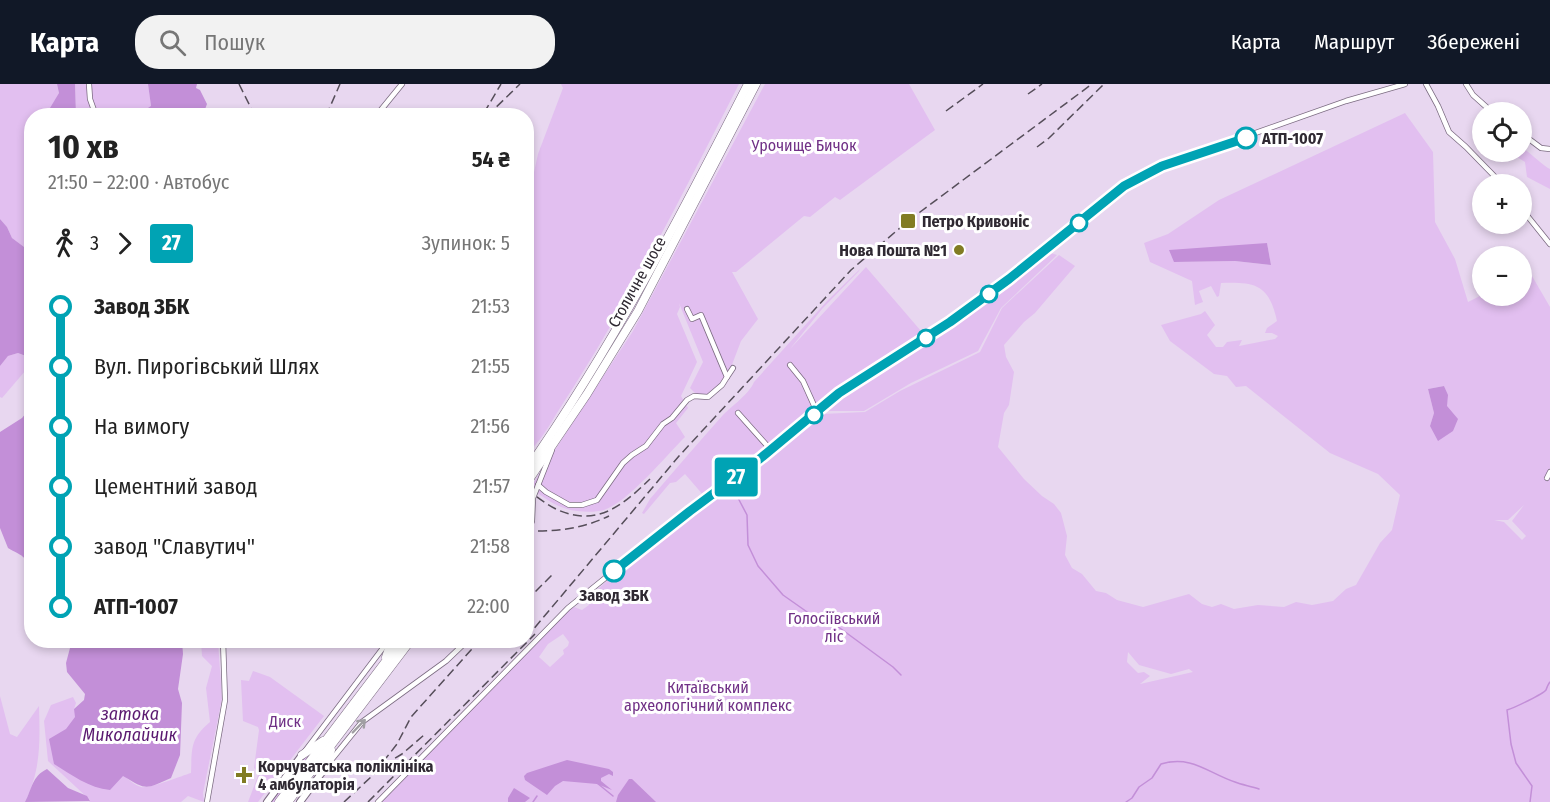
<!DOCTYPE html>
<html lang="uk">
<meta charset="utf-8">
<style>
body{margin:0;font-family:"Fira Sans Condensed",sans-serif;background:#f2f2f2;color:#222;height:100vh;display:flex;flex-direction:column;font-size:22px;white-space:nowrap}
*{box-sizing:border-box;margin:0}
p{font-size:20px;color:#767676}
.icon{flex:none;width:33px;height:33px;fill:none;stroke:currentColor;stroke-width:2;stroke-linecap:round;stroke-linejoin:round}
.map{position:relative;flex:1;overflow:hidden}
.drawer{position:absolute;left:24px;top:24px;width:510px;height:540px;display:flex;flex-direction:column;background:#fff;border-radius:24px;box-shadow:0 3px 9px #0003}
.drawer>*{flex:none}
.badge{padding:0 12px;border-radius:4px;font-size:21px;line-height:39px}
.buttons{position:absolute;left:1472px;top:18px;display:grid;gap:12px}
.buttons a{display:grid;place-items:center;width:60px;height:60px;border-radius:50%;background:#fff;box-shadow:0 3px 9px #0003;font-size:30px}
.map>.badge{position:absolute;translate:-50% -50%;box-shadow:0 0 0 3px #fff}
.legs{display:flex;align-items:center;gap:9px;height:66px;padding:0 24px;font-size:20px}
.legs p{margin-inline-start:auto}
.summary{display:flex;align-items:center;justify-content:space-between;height:102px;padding:0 24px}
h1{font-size:33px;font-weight:700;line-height:45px}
ul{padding:0 24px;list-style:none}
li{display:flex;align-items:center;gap:21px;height:60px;font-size:22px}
li i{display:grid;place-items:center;width:9px;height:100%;margin:0 8px;background:currentColor}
li i::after{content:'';width:15px;height:15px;margin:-8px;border:4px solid;border-radius:50%;background:#fff}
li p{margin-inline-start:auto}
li:first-child i{background:linear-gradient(#0000 50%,currentColor 0)}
li:last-child i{background:linear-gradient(currentColor 50%,#0000 0)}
header{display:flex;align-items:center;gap:36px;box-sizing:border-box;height:84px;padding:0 30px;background:#111827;color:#fff}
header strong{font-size:28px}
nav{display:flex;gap:33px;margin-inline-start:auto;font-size:21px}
.search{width:420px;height:54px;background:#f2f2f2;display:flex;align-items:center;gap:15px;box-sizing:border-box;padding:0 21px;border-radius:24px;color:#767676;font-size:22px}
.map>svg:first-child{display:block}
</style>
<header>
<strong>Карта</strong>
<div class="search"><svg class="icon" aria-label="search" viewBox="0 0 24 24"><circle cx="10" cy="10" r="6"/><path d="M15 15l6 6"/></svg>Пошук</div>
<nav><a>Карта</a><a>Маршрут</a><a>Збережені</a></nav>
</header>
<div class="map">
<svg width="1550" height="718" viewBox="0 0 1550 718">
<rect width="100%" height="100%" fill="#e8d7f0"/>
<g fill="#e2bff0" fill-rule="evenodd">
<path d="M0,0H57L59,9L49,29V31L32,32L31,169L12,154L7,143L0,135Z"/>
<path d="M75,0H148L151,22L159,31H76Z"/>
<path d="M561,0H739C683,109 629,218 562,321C554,333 539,362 527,368V120L538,70L563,4Z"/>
<path d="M765,0H909L935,46L840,116L835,113L810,133L804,132L736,188H732L758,235L741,257L725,299L707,313L697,311L690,304L703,278L679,219L680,223L677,230L697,278L681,312L688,324L676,339L685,353C666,372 628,418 604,426C594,429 577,428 567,425C553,421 542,412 530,404L633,247Z"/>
<path d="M1405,29L1433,68L1435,138L1455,175L1468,218L1482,211L1521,212V173L1550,223V718H382L507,586L562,531L574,523L582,526L589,521L588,514L635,472L822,330L865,328L900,307L980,268L1002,224L1059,171L1075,182L1035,229L1024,238L1004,261L1006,273L1014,288L1009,321L1004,329L998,363L1024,395L1042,412L1054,420L1061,429L1067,452L1065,471L1072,484L1082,490L1096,507L1106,509L1117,516L1143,523L1189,510L1202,520L1212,523L1221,520L1234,525L1258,521L1284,523L1296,518L1312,521L1333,517L1346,505L1356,501L1380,459L1392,446L1400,411L1378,390L1330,369L1246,302L1236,303L1227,292L1214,290L1170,257L1161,241L1201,230L1205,227L1215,241L1207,251L1216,263H1223L1227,258L1242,256L1239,262L1275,255L1278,252L1272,249H1265L1267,244L1277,237C1269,200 1255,198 1221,199L1219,212L1217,213L1211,202L1199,207L1203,218L1195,221L1192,197L1150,178L1144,159L1168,150L1219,116ZM1267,159L1271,181L1235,177L1174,178ZM1444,302C1453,322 1442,328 1430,342L1434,329L1428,305ZM1524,421L1512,437L1526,452L1522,456L1504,438L1494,436H1508ZM563,550L569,558L568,562L563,566L564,570L550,583L539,573L548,560ZM1128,568L1139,581L1171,590L1189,585L1193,588L1140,600L1150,592L1144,588L1138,589L1127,578Z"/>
<path d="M1521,63C1531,69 1542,81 1550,85V105L1527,93L1525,78L1509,68H1521Z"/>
<path d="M1048,168L1057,171L1001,224L978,267L911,299L864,327H812L704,412L685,390L676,398L670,399L644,430L642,429L650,415C674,387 698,359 723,331C732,322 750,309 754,298L827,217L860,185L859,187L822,225L790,265L866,183L927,254Z"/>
<path d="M18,269L25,272L26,286L2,314L0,313V282L8,272Z"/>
<path d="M201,557H218L222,615L203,709L204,718L188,712L181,718H89L90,716L48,677L44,637L51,621L73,613L76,619L74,625C87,643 121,698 141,703C149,705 181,692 191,689C192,664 190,655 210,638L206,604L212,582L202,572Z"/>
<path d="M253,587L270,593L324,632L258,718H248L259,689L254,684L259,646L258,643L243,637L241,596L249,597Z"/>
<path d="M0,612L10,650L17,653L39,622C40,657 41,686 25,718H0Z"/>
<path d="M313,667L275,718H270L302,675Z"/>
</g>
<g fill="#c38fd8">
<path d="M57,0H75L76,31H49L50,24L59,9Z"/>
<path d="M148,0H197L196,4L200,6L207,20L204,28L206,31H159L148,24L151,22Z"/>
<path d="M0,135L7,143L12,154L32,169L31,274L18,269L8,272L0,282Z"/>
<path d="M1267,159L1271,181L1235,177L1174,178L1169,166Z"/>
<path d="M1444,302L1448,311L1447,322L1458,335L1453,347L1438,357L1430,342L1434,329L1428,305Z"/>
<path d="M31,323V488C26,471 22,472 8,464L0,444V348L22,334Z"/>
<path d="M65,557H182L183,570L178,605L182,619L180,671L171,694C145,705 148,707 123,692L110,706C89,704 72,691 54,680L49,655L66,645L75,633L74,625L84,616L85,610L67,588L66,579L70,564Z"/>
<path d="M567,676L609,685L613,688V692L609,690L601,694V697L612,706L597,700L563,697L555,702L547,711L525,696L524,692L527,689Z"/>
<path d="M47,685L68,704L87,712L90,717L25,718C32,705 32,692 47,685Z"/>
<path d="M629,695H632L656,718H616L618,711Z"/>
<path d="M514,704L530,714L525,718H508V714Z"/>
</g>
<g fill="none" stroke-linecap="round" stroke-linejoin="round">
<g stroke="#c38fd8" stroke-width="1.5">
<path d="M737,412L747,431L748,461L758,482L783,511L810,530L833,539L893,583L901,591"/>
<path d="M597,699L613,712"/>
<path d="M533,718L537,712"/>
<path d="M1126,718L1132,714L1139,703L1152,694L1161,680C1192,671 1208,689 1235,698C1242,701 1251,702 1259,705"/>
<path d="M1530,718L1532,702L1516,679L1511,660L1507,626C1514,624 1543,610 1546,606C1547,603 1548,600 1550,598"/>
</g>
<g stroke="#7b6b81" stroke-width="6">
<g id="minor">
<path d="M89,0L90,15L96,32"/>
<path d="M1426,0L1438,22L1449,48L1466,63L1502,100"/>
<path d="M1466,0L1473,11L1492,28"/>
<path d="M376,32L402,0"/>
<path d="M1521,49L1541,64L1550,65"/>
<path d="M1521,124L1550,160"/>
<path d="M790,281L803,297L817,328"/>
<path d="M727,293L733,284"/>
<path d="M738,329L771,366"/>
<path d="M1547,394L1550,388"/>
<path d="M538,401L546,408L569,421H582L597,416L623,379L632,371L646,362L663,340L672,334L687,316L694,312L708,313L722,301L727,293L701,231L692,235L687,225"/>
<path d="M526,451L532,437L533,414L552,366"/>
<path d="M305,667L389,556"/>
<path d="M328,680L362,638L446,577L468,556"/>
<path d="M207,718L225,616L223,556"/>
<path d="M378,718L568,524L635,470L762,373L839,309L950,238L1009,195L1124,102L1162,82L1346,17L1405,0"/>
</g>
</g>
<g stroke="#7b6b81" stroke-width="8">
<g id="major">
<path d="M267,718L302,671"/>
<path d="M300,718L323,687"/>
</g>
</g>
<g stroke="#7b6b81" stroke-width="9">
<g id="highway">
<path d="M526,387C612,264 680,133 748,0"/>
<path d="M526,400L587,310L638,227L756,0"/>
<path d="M386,573L392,556"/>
<path d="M302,671L323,657"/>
<path d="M323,687L331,666"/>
<path d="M279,718L402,556"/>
<path d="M288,718L411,556"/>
</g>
</g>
<use href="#minor" stroke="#fff" stroke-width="4.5"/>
<use href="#major" stroke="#fff" stroke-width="6"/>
<use href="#highway" stroke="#fff" stroke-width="8"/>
<g stroke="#564e5a" stroke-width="1.5" stroke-dasharray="9 4.5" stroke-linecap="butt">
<path d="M239,0L255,32"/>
<path d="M1028,10L1042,0"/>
<path d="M946,27L983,0"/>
<path d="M484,29L501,0"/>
<path d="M268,31V32"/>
<path d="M326,32L340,0"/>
<path d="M487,32L520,0"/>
<path d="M1037,63L1049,54L1104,0"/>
<path d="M526,405C536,412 547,421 558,426C598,443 623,421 650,395"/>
<path d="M538,447C564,447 586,443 609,432"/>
<path d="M526,517L554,489"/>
<path d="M526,554L679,372L851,186L908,137L1092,0"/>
<path d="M383,678L397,660L411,633L471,566L484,556"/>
<path d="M344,718L384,681L402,670L424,651"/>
<path d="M368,718L535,550"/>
</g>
</g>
<defs><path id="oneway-shaft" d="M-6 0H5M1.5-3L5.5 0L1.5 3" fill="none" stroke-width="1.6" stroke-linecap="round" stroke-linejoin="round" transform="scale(1.5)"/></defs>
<use stroke="#a19fa3" href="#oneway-shaft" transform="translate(359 642) rotate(-46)"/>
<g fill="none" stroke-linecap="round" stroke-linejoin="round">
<g stroke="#fff" stroke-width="14">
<path id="line-1" d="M614,487L690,427L762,373L839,309L950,238L1009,195L1124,102L1162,82L1246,54"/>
</g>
<use href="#line-1" stroke="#00a3b4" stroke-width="9"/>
</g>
<g fill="#fff" stroke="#00a3b4" stroke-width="3">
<circle cx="1246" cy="54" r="10"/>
<circle cx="1079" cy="139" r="8"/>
<circle cx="989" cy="210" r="8"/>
<circle cx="926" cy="254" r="8"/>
<circle cx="814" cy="331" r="8"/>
<circle cx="614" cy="487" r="10"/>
</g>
<g fill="#817c23" stroke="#fff" stroke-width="2">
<rect x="900" y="129" width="16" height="16" rx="3"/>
<circle cx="959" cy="166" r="6"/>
<path d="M241 682h6v6h6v6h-6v6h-6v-6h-6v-6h6z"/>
</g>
<g text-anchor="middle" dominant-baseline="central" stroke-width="6" stroke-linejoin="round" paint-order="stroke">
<g font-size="16" font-weight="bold" fill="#2f2932" stroke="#fff" text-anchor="start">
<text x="1262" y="54">АТП-1007</text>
<text x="614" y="511" text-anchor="middle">Завод ЗБК</text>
</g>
<g font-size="16" fill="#703086" stroke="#fff">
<text x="804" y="61">Урочище Бичок</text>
<text x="834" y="534">Голосіївський<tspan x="834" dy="18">ліс</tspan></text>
<text x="708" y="603">Китаївський<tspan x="708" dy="18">археологічний комплекс</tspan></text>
<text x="285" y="637">Диск</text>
</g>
<g font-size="16" font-weight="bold" fill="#2f2932" stroke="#fff" text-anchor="start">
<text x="922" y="137">Петро Кривоніс</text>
<text x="947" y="166" text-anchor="end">Нова Пошта №1</text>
<text x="258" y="682">Корчуватська поліклініка<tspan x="258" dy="18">4 амбулаторія</tspan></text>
</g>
<g font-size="16" fill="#2f2932" stroke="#fff">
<text transform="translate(637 198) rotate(-61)">Столичне шосе</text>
</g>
<g font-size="18" font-style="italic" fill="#5a1970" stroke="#fff">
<text x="130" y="630">затока<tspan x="130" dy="21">Миколайчик</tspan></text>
</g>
</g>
</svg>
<div class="buttons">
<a><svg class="icon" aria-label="locate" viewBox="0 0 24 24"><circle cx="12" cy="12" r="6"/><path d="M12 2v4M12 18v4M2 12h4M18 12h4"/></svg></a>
<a>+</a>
<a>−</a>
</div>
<b class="badge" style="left:736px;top:393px;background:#00a3b4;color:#fff">27</b>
<section class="drawer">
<div class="summary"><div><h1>10 хв</h1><p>21:50 – 22:00 · Автобус</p></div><b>54 ₴</b></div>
<div class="legs"><svg class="icon" aria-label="walk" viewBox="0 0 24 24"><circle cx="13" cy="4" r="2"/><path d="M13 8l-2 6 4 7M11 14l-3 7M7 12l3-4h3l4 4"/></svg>3<svg class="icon" aria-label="forward" viewBox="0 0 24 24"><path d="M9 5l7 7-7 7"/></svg><b class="badge" style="background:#00a3b4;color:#fff">27</b><p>Зупинок: 5</p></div>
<ul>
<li><i style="color:#00a3b4"></i><b>Завод ЗБК</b><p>21:53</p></li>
<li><i style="color:#00a3b4"></i><span>Вул. Пирогівський Шлях</span><p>21:55</p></li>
<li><i style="color:#00a3b4"></i><span>На вимогу</span><p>21:56</p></li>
<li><i style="color:#00a3b4"></i><span>Цементний завод</span><p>21:57</p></li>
<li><i style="color:#00a3b4"></i><span>завод &quot;Славутич&quot;</span><p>21:58</p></li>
<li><i style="color:#00a3b4"></i><b>АТП-1007</b><p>22:00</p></li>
</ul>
</section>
</div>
